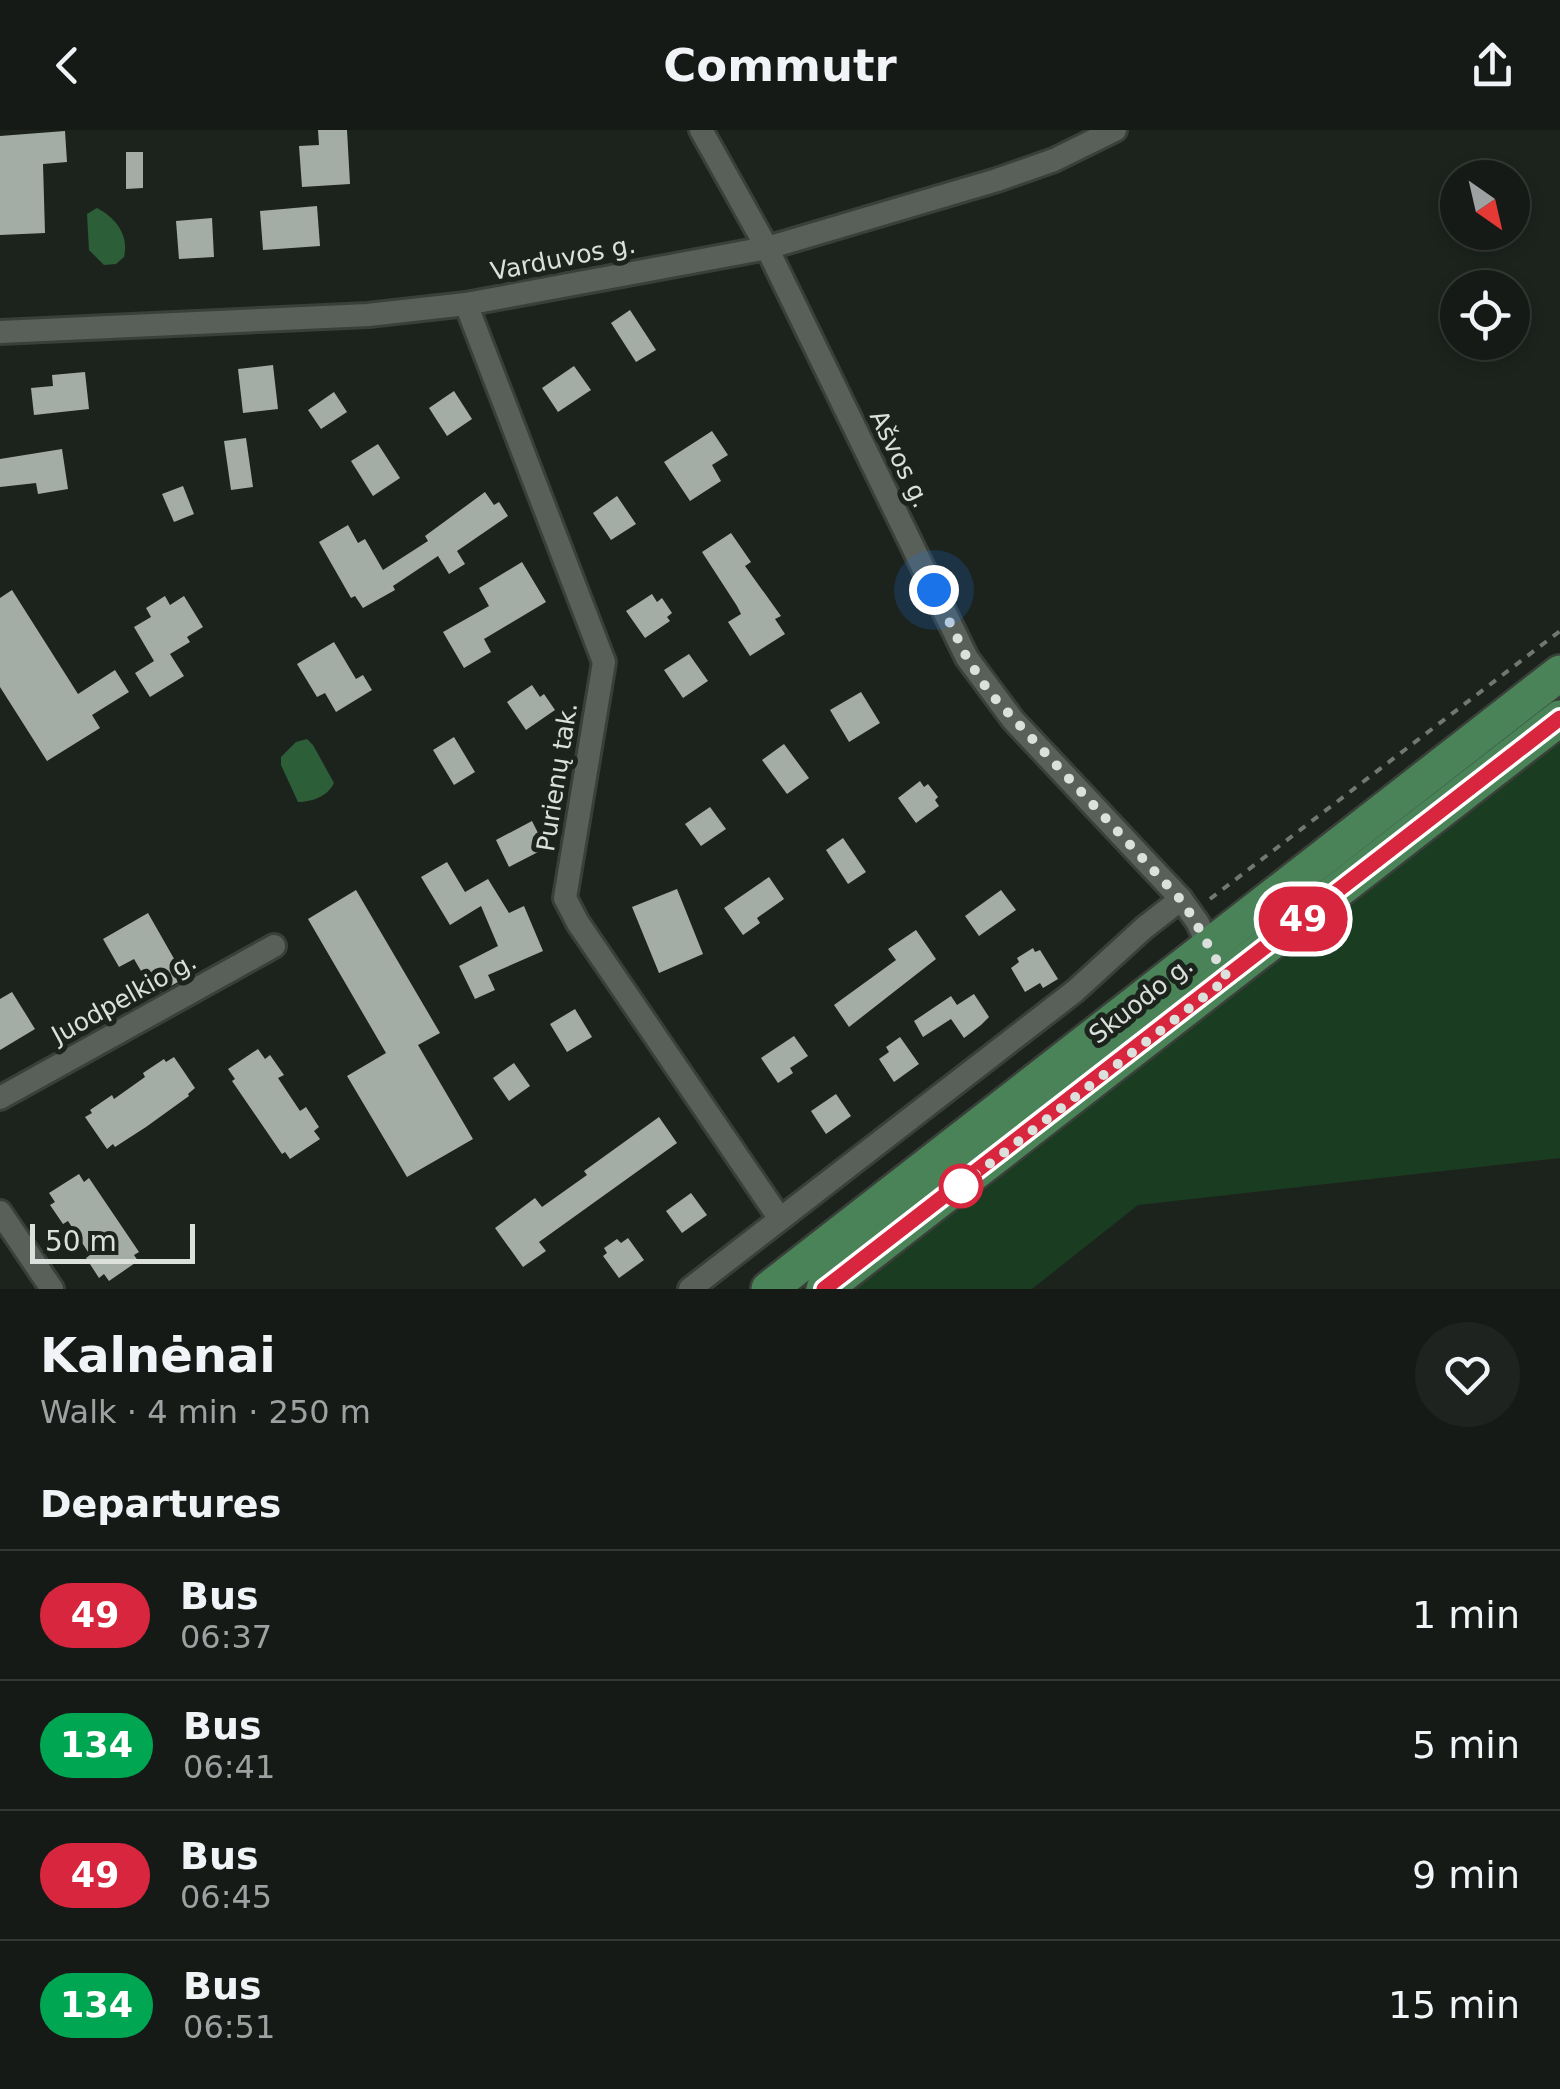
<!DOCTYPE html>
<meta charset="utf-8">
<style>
body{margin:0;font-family:"DejaVu Sans",sans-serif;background:#1e231f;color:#f1f3f6;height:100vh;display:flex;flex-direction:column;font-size:38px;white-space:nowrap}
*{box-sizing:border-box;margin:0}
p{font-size:32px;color:#9da1a1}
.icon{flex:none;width:55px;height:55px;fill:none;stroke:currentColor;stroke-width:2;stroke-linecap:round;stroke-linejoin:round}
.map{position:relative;height:1159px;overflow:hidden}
.panel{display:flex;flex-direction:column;background:#151a16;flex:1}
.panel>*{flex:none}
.badge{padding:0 20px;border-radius:32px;font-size:35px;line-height:65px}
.needle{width:65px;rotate:146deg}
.fabs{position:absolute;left:1440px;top:30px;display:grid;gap:20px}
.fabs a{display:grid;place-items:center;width:90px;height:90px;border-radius:50%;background:#151a16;box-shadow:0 5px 15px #0003,0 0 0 2px #343835;font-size:50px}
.scale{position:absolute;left:30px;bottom:25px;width:165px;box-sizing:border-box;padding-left:10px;border:5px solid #dce0dc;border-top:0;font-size:28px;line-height:35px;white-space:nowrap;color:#dce0dc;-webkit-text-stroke:8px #1c231d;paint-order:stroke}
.you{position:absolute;width:50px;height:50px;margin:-25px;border:8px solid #fff;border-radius:50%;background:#1a73e8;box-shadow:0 0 0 15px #1a73e833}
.map>.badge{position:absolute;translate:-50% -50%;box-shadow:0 0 0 5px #fff}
h2{padding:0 40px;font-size:38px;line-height:90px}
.round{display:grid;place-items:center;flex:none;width:105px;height:105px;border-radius:52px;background:#1e231f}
.overview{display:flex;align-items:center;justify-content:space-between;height:170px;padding:0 40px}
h1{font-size:48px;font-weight:600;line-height:75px}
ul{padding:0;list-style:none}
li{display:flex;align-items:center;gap:30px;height:130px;padding:0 40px;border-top:2px solid #343835}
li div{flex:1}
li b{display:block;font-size:38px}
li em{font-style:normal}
li .badge{min-width:110px;font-weight:700;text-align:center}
header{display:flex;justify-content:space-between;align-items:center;height:130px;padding:0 40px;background:#151a16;font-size:45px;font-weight:600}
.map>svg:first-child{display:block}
</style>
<header><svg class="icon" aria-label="back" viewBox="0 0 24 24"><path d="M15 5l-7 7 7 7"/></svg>Commutr<svg class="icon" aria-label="share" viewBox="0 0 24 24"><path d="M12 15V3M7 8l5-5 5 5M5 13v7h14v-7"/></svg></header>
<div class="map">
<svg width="1560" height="1159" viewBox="0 0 1560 1159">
<rect width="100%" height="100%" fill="#1c231d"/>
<path fill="#1a3c21" d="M1560,605V1028L1138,1075L1032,1159H846Z"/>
<g fill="#2c5f37">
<path d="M97,78C116,88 129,105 124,127L116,134L104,135L89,120L87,84Z"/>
<path d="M307,609L313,615L334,653C328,666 312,672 298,672L281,635V627L296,612Z"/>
</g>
<g fill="#a4ada5">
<path d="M318,0H347L350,54L302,57L299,16L319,15Z"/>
<path d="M65,1L67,32L43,34L45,103L0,105V6Z"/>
<path d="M126,22H143V58L126,59Z"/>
<path d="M317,76L320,116L263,120L260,81Z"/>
<path d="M212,88L214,127L179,129L176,91Z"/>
<path d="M630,180L656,220L636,232L611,193Z"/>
<path d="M273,235L278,279L243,283L238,239Z"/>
<path d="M574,236L591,260L558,282L542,258Z"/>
<path d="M85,242L89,279L34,285L31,258L53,256L52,245Z"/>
<path d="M454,261L472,289L447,306L429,278Z"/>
<path d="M334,262L347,282L321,299L308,280Z"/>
<path d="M712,301L728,325L712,335L721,351L690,371L664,332Z"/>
<path d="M246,308L253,357L231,360L224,311Z"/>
<path d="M378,314L400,348L373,366L351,331Z"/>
<path d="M62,319L68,359L38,364L36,353L0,357V329Z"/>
<path d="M183,356L194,384L174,392L162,364Z"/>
<path d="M485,362L494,375L499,372L508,386L457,421L465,434L449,444L438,426L393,456L395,460L363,478L355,466L351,468L319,412L348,395L358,413L365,409L383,440L428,411L425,406Z"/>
<path d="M617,366L636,394L611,410L593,383Z"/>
<path d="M731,403L751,432L745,436L781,486L775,489L785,504L750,526L728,492L741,484L737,476L702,422Z"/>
<path d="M522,432L546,472L484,509L491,522L464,538L443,502L489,476L479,458Z"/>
<path d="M12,460L78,564L115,540L129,562L92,585L100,598L47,631L0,557V468Z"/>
<path d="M652,464L657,472L662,468L672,483L667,487L670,491L645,508L626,481Z"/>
<path d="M165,466L170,475L184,466L203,497L187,507L190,512L170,524L184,546L150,567L135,543L154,531L134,497L151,487L146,478Z"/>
<path d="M334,512L356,549L363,545L372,560L336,582L325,563L317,567L297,534Z"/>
<path d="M689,524L708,551L683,568L664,540Z"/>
<path d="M532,555L540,567L544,564L555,580L526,600L507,572Z"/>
<path d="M861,562L880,593L849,612L830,580Z"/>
<path d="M454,607L475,642L454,655L433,620Z"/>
<path d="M784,614L809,648L787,664L762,630Z"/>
<path d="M920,651L924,657L928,654L938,667L935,670L939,676L916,693L898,668Z"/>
<path d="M710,677L726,699L701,716L685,694Z"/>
<path d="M532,691L540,707L534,710L540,721L509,737L496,710Z"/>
<path d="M843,708L866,742L848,754L826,720Z"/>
<path d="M447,732L465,762L488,749L509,783L524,776L543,821L488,845L495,860L475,869L459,836L498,816L481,776L450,795L421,747Z"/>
<path d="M769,747L784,769L757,788L760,793L743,805L724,778Z"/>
<path d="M677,759L703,824L659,843L632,777Z"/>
<path d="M356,760L440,903L418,915L473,1009L407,1047L347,946L386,923L308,789Z"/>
<path d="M1001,760L1016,780L979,806L965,786Z"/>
<path d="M148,783L185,848L155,865L134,829L119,837L103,809Z"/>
<path d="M916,800L936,829L849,897L834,875L896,830L888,819Z"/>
<path d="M1033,818L1035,822L1040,820L1058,849L1043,858L1040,853L1025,862L1011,838L1019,832L1017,828Z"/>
<path d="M12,862L35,899L0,920V869Z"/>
<path d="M974,864L989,887L981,895L964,908L951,889L923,907L914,891L951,866L957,875Z"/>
<path d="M575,879L592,907L567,922L550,894Z"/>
<path d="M794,906L808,926L790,938L793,943L778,953L761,928Z"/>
<path d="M900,907L919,934L894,952L879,929L889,922L886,917Z"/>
<path d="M258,919L265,929L270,925L284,945L278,948L300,981L306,977L319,997L314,1001L320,1009L290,1029L285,1022L282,1024L232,951L235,949L228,939Z"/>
<path d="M174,927L195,958L188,964L189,966L146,997L115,1017L113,1014L107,1019L85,987L92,983L90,980L112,965L114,969L145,947L143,943L164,929L166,932Z"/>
<path d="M514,933L530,956L509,971L493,948Z"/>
<path d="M836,964L851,986L826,1004L811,981Z"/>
<path d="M659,987L677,1013L539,1112L546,1121L523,1137L495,1098L535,1068L542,1077L587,1045L584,1041Z"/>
<path d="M79,1044L84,1052L89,1048L139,1122L134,1125L138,1131L109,1151L104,1144L99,1148L86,1128L90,1125L68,1091L63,1094L50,1075L55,1072L49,1063Z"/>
<path d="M691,1063L707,1085L682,1103L666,1081Z"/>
<path d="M628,1108L644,1130L619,1148L603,1126L607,1123L604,1118L617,1109L621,1113Z"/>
</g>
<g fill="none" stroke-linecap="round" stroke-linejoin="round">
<g stroke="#3a3f3a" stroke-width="28">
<g id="street">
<path d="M701,0L767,118L967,528L1013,590L1181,769L1198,793L1213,827"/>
<path d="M466,174L604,532L565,768L578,793L780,1089"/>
<path d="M0,202L368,185L466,174L767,118L997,50L1054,30L1115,0"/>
<path d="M0,968L274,816"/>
<path d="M0,1082L52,1159"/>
<path d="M690,1159L1075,861L1144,798L1181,769"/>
</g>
</g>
<g stroke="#3a3f3a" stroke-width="40">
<g id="primary">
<path d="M769,1159L1560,543"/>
<path d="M824,1159L1560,588"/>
</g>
</g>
<path stroke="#717772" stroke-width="4" stroke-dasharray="8 8" stroke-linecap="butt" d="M1210,769L1560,501"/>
<use href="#street" stroke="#59605a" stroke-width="22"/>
<use href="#primary" stroke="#498357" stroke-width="35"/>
</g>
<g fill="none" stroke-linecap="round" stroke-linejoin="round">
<g stroke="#fff" stroke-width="22">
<path id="line" d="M824,1159L1560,588"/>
</g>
<use href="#line" stroke="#d7263d" stroke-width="15"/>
<path stroke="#dce0dc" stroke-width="10" stroke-dasharray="0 18" d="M934,460L967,528L989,562L1181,770C1199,795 1210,822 1228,848L961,1056"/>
</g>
<circle fill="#fff" stroke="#d7263d" stroke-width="5" cx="961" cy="1056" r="20"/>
<g text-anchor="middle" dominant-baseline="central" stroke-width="10" stroke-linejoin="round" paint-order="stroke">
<g font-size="25" fill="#dce0dc" stroke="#1c231d">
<text transform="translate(563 128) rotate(-11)">Varduvos g.</text>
<text transform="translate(900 329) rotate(64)">Ašvos g.</text>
<text transform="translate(557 647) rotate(-81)">Purienų tak.</text>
<text transform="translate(124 868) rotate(-29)">Juodpelkio g.</text>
<text transform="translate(1141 870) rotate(-38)">Skuodo g.</text>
</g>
</g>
</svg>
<div class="fabs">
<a><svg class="needle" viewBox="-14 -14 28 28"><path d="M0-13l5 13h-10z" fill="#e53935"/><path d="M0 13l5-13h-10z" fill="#9da1a1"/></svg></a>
<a><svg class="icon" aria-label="locate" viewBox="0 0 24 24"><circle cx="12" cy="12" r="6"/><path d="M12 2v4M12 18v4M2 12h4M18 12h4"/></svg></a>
</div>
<div class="scale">50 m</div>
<div class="you" style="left:934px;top:460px"></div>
<b class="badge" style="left:1303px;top:789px;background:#d7263d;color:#fff">49</b>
</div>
<section class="panel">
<div class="overview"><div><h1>Kalnėnai</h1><p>Walk · 4 min · 250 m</p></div><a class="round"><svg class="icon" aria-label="heart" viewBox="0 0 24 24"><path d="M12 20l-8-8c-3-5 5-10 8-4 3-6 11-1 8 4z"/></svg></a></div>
<h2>Departures</h2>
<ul>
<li><span class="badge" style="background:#d7263d;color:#fff">49</span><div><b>Bus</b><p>06:37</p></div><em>1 min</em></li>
<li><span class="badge" style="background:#00a651;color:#fff">134</span><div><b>Bus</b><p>06:41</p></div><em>5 min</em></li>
<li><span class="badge" style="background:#d7263d;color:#fff">49</span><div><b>Bus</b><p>06:45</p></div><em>9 min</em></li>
<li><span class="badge" style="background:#00a651;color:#fff">134</span><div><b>Bus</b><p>06:51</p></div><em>15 min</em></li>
</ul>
</section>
